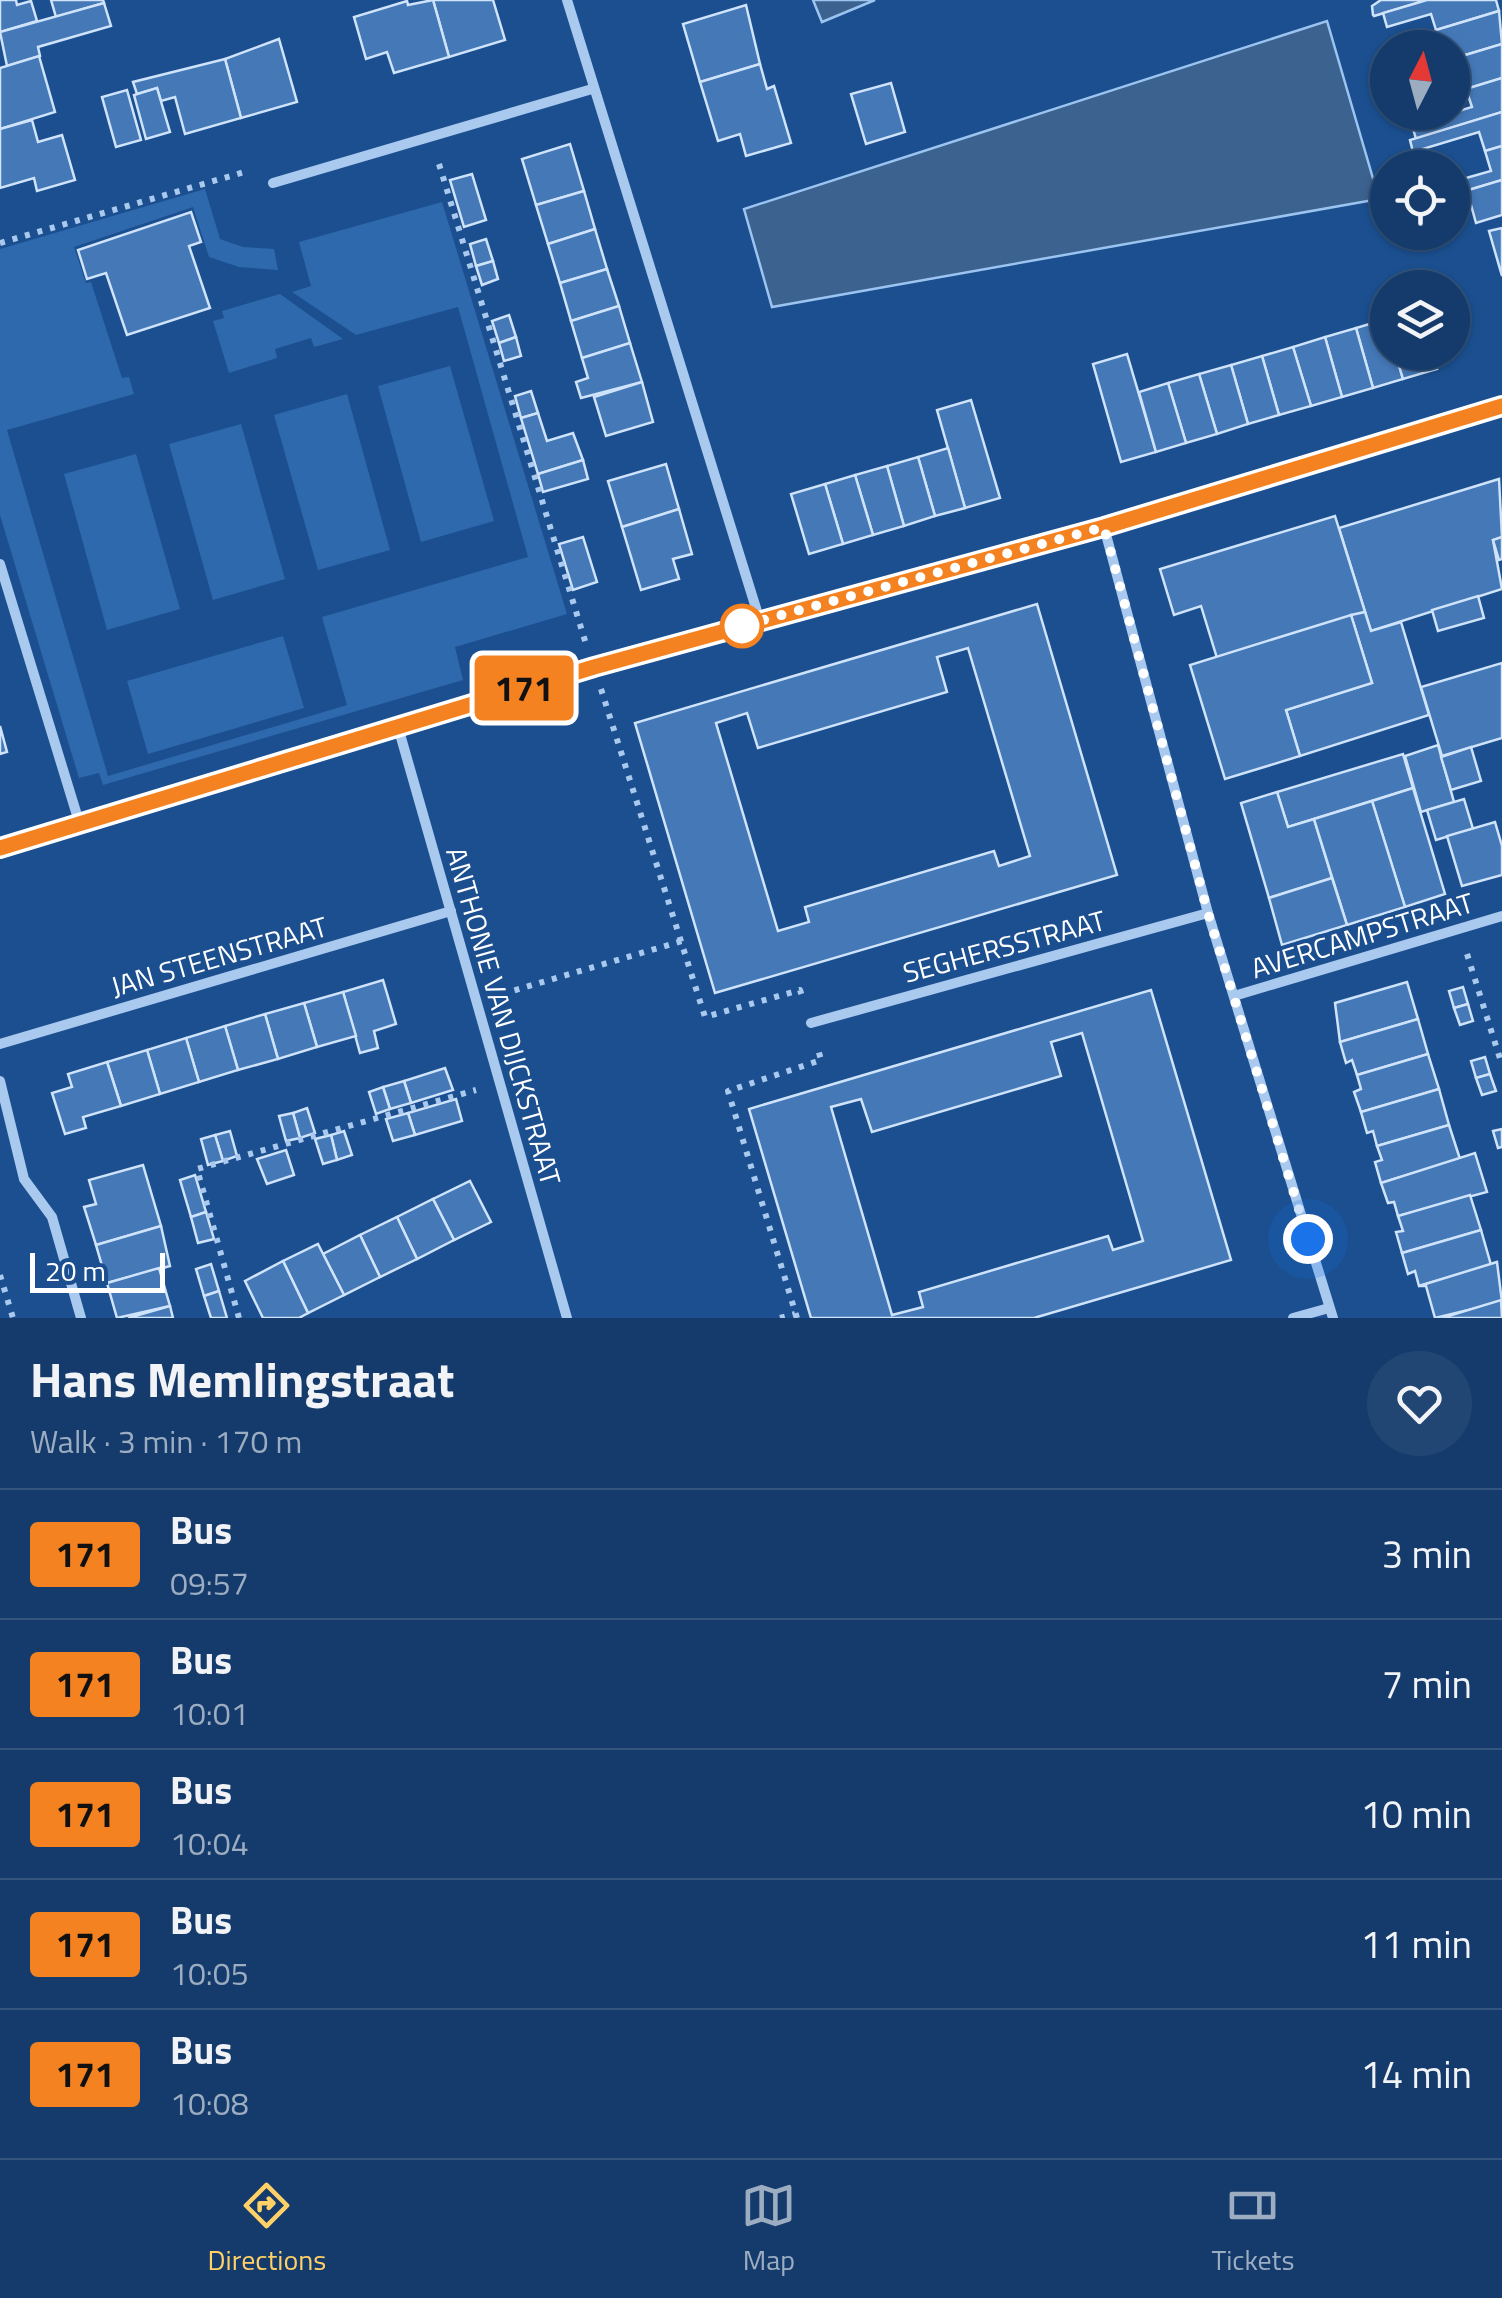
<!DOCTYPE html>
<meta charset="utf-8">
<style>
body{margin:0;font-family:"Titillium Web",sans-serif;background:#214673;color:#f1f3f6;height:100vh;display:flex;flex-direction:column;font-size:38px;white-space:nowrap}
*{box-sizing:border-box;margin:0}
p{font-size:32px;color:#9dadc1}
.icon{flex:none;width:55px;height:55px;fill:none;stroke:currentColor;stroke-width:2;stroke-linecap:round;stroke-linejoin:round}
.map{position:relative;height:1318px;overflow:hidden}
.drawer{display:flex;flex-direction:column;background:#143b6b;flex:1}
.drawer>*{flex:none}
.badge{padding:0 20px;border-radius:8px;font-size:35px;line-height:65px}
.needle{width:65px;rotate:6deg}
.buttons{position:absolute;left:1370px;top:30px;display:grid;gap:20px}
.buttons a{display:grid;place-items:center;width:100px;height:100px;border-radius:50%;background:#143b6b;box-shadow:0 2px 8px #0004,0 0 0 2px #33557e;font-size:50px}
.scale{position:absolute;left:30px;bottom:25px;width:135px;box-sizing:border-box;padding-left:10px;border:5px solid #fff;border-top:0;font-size:28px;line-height:35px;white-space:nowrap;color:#fff;-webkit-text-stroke:8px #1b4f8f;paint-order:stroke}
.you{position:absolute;width:50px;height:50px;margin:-25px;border:8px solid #fff;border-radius:50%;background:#1a73e8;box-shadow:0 0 0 15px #1a73e833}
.map>.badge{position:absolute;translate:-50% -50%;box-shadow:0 0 0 5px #fff}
.round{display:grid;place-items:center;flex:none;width:105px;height:105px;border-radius:52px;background:#214673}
.overview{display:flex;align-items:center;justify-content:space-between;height:170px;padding:0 30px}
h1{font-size:48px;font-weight:700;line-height:75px}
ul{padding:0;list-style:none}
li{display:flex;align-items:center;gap:30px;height:130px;padding:0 30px;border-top:2px solid #33557e}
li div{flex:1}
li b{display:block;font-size:38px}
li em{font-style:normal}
li .badge{min-width:110px;font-weight:700;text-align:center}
.menu{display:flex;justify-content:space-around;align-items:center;height:140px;border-top:2px solid #33557e;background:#143b6b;font-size:28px;color:#9dadc1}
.menu a{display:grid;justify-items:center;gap:5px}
.menu .on{color:#ffd166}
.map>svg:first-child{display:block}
</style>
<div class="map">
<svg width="1502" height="1318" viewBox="0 0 1502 1318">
<rect width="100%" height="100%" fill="#1b4f8f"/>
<g fill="#2e69ad">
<path d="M205,189L220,239L243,247L274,249L278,270L239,267L209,257L193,207L74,247L86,283L91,282L122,378L129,377L134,394L7,430L108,776L347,705L322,617L528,557L458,307L356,335L292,292L311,286L299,242L442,202L567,614L455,647L463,680L103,785L99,773L79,778L0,515V249Z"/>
<path d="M280,294L343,339L314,347L311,338L275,349L277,358L229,373L213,321L224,318L222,311Z"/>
<path d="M450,366L494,521L421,542L378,386Z"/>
<path d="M347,394L390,550L318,570L274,415Z"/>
<path d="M241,424L285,579L213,600L169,444Z"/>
<path d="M136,454L180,609L107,630L64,474Z"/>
<path d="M283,636L304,708L148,754L127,681Z"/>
</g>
<g fill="#3c6290" stroke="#9cc4f0" stroke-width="2.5">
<path d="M813,0H875L822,22Z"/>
<path d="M1327,21L1379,199L772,307L744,209Z"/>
</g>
<g fill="#4478b7" stroke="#cfe3fa" stroke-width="2.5" fill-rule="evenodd">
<path d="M0,0H16L17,5L31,1L37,21L0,32Z"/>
<path d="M51,0H103L104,3L56,17Z"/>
<path d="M433,0H493L505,40L449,57Z"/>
<path d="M433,0L449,57L394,73L387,52L366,59L354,17L407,1L408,5Z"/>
<path d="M1427,0L1374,16L1373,15L1372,6L1381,0Z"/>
<path d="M1427,0H1496L1499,11L1436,30L1431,14L1387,27L1383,13Z"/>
<path d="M104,3L111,26L38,47L40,56L7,66L0,32Z"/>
<path d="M746,5L760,64L700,82L683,24Z"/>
<path d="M1499,11L1502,44L1452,59V48H1441L1436,30Z"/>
<path d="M279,39L297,102L241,118L225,59Z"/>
<path d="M1502,44V78L1466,89L1461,72L1452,74V59Z"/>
<path d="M39,56L55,112L0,129V68Z"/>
<path d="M225,59L241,118L185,134L175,97L161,101L157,88L137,94L133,82Z"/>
<path d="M760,64L767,89L774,86L791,143L746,156L740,134L718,141L700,82Z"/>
<path d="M1502,78V112L1416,139L1412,125L1472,107L1466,89Z"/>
<path d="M891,83L905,132L866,144L851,94Z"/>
<path d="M157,88L170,132L146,139L134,95Z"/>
<path d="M127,90L141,140L116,147L102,97Z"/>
<path d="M1502,112V146L1485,151L1479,132L1413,152L1410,140Z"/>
<path d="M32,120L38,142L62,135L75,180L37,191L34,178L0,188V129Z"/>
<path d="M570,144L584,191L536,205L522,159Z"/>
<path d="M1502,146V180L1452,195V182L1491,171L1485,151Z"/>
<path d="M472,174L486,220L464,227L450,180Z"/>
<path d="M1502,180V215L1476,223L1471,205L1452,211V195Z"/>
<path d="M584,191L595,229L548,244L536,205Z"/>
<path d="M191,212L201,242L189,246L210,308L127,335L106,273L87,279L78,250Z"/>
<path d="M1502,228V276L1489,231Z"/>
<path d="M595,229L607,269L560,283L548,244Z"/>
<path d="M486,239L493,261L476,266L470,244Z"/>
<path d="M493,261L498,279L482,285L476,266Z"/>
<path d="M607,269L619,306L571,321L560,283Z"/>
<path d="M619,306L630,343L582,358L571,321Z"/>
<path d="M509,315L516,337L499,343L492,321Z"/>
<path d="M1386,319L1388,352H1395L1403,379L1373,388L1356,328Z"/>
<path d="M1356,328L1373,388L1342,397L1325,337Z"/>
<path d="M516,337L521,356L504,361L499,343Z"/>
<path d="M1325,337L1342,397L1311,406L1293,347Z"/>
<path d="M630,343L642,382L581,398L576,382L588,378L582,358Z"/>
<path d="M1293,347L1311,406L1279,415L1262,356Z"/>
<path d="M1395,352H1433L1437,369L1403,379Z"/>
<path d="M1127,354L1156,452L1121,462L1093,364Z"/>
<path d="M1262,356L1279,415L1248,424L1231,365Z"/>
<path d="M1231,365L1248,424L1217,434L1199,374Z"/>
<path d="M1199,374L1217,434L1186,443L1168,383Z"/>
<path d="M642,382L653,422L606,436L594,397Z"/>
<path d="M1168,383L1186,443L1156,452L1139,392Z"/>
<path d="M531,391L538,413L521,418L515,396Z"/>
<path d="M971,400L1000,498L965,508L937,410Z"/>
<path d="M538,413L547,441L573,433L583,460L538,474L521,418Z"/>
<path d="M948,448L965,508L935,516L918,457Z"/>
<path d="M918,457L935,516L904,526L887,466Z"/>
<path d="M583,460L588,479L543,492L538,474Z"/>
<path d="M666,464L679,509L622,527L608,481Z"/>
<path d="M887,466L904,526L873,535L855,475Z"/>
<path d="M855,475L873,535L843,544L825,484Z"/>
<path d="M1499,479L1502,537L1493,540L1502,589L1371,631L1339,528Z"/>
<path d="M825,484L843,544L809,554L791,494Z"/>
<path d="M679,509L692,554L673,559L679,579L641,590L622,527Z"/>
<path d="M1335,516L1365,612L1217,658L1201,606L1174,615L1160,569Z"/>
<path d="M583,537L597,582L573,590L559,544Z"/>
<path d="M1502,537V559L1499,560L1493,540Z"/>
<path d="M1478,596L1484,618L1438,631L1432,610Z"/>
<path d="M1037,604L1117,875L715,993L635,723ZM968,648L1030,856L999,866L994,851L805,907L809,922L778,931L716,723L747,713L758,748L947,692L937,657Z"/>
<path d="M1365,612L1371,631L1401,622L1429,715L1300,756L1286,710L1372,683L1351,615Z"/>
<path d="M1351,615L1372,683L1286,710L1300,756L1225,779L1190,665Z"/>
<path d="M1502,663V738L1442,756L1421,687Z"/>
<path d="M0,726L7,752L0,754Z"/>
<path d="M1438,745L1454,802L1421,812L1405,756Z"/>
<path d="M1471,747L1481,781L1451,790L1441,757Z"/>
<path d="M1403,754L1413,788L1288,827L1277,792Z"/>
<path d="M1413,788L1445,894L1405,907L1372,801Z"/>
<path d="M1277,792L1288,827L1314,819L1332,878L1269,898L1241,803Z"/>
<path d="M1464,799L1473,829L1436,840L1427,810Z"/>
<path d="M1372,801L1405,907L1347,925L1314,819Z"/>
<path d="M1495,822L1502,846V875L1462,886L1447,836Z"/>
<path d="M1332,878L1347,925L1282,945L1269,898Z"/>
<path d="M383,980L396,1024L374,1031L378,1048L360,1053L343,992Z"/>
<path d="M1407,982L1418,1019L1340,1042L1335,1003Z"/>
<path d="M1463,987L1468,1004L1454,1008L1449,991Z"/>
<path d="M1151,990L1231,1260L1034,1318H811L749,1109ZM1082,1033L1143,1241L1113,1250L1108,1236L919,1292L923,1307L892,1315L831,1107L861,1099L872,1132L1061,1076L1051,1042Z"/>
<path d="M343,992L356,1036L317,1047L304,1003Z"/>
<path d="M304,1003L317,1047L278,1059L265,1014Z"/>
<path d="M1468,1004L1473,1021L1460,1025L1454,1008Z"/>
<path d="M265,1014L278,1059L238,1070L225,1026Z"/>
<path d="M1418,1019L1428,1054L1357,1075L1352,1060L1346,1063L1340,1042Z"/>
<path d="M225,1026L238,1070L199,1082L186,1038Z"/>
<path d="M186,1038L199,1082L160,1094L147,1050Z"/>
<path d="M147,1050L160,1094L121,1106L107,1062Z"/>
<path d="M1428,1054L1439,1089L1361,1112L1354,1092L1361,1089L1357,1075Z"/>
<path d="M1485,1057L1490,1074L1476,1078L1471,1061Z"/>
<path d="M107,1062L121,1106L83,1117L86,1128L65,1134L52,1093L72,1087L68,1074Z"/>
<path d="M445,1068L453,1090L411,1103L404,1081Z"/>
<path d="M1490,1074L1496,1091L1482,1095L1476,1078Z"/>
<path d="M404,1081L411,1103L390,1109L383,1087Z"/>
<path d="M383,1087L390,1109L376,1114L369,1092Z"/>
<path d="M1439,1089L1449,1125L1377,1146L1373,1131L1367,1133L1361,1112Z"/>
<path d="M456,1099L462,1121L415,1135L408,1113Z"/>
<path d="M307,1108L315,1133L300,1138L293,1113Z"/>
<path d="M293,1113L300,1138L286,1141L279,1116Z"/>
<path d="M408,1113L415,1135L393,1141L386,1119Z"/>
<path d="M1449,1125L1460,1159L1381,1183L1375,1162L1382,1160L1377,1146Z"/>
<path d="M1502,1129V1147L1498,1148L1493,1131Z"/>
<path d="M230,1131L237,1156L223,1161L215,1135Z"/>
<path d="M344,1131L352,1155L337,1160L331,1135Z"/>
<path d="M215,1135L223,1161L208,1165L201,1139Z"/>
<path d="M331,1135L337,1160L323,1164L315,1139Z"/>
<path d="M286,1150L294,1175L267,1184L257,1159Z"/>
<path d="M1475,1153L1487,1192L1398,1216L1394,1202L1388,1203L1381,1183Z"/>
<path d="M143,1165L161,1226L96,1245L84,1207L96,1204L89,1180Z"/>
<path d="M195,1175L206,1212L191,1217L180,1180Z"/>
<path d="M470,1181L491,1222L454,1240L433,1199Z"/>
<path d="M1470,1195L1481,1230L1402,1253L1396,1232L1403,1231L1398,1216Z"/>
<path d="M433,1199L454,1240L417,1259L397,1217Z"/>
<path d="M206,1212L214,1239L198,1243L191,1217Z"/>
<path d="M397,1217L417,1259L380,1277L360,1235Z"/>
<path d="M161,1226L170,1266L107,1283L96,1245Z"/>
<path d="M1481,1230L1491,1265L1419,1286L1415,1271L1408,1274L1402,1253Z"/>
<path d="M360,1235L380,1277L344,1295L323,1254Z"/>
<path d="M318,1244L344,1295L308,1313L283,1261Z"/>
<path d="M283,1261L308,1313L299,1318H263L245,1281Z"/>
<path d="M1497,1262L1502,1302L1435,1318L1426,1286H1419Z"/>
<path d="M211,1264L219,1291L204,1296L196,1269Z"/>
<path d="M159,1268L170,1306L117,1318L107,1283Z"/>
<path d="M219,1291L227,1318H211L204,1296Z"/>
<path d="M1501,1300L1502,1318H1442Z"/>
<path d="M170,1306L173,1318H128Z"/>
</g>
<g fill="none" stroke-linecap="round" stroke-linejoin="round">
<g stroke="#a9c9ee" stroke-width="6" stroke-dasharray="5 8" stroke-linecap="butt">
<path d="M439,164L586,644"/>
<path d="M0,243L248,171"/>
<path d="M601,689L705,1017L800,990L803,999"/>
<path d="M1467,954L1502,1065"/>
<path d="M502,994L682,941"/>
<path d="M0,1275L13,1318"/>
<path d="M239,1318L197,1169L476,1090"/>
<path d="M780,1318L795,1314"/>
<path d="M797,1318L728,1091L821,1060L818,1049"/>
</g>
<g stroke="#a9c9ee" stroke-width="10">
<path d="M567,0L760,621"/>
<path d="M273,183L592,89"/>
<path d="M1104,527L1208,913L1333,1318"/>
<path d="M0,564L80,825"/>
<path d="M398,727L567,1318"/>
<path d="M0,848L593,667L1104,527L1502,406"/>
<path d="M1234,996L1502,916"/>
<path d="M811,1023L1208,913"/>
<path d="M0,1044L451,911"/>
<path d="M0,1081L24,1179L52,1217L81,1318"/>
<path d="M1293,1318L1329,1308"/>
</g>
</g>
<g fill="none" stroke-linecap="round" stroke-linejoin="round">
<g stroke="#fff" stroke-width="22">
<path id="line" d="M0,848L594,667L1104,527L1502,406"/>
</g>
<use href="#line" stroke="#f58220" stroke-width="15"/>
<path stroke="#fff" stroke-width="10" stroke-dasharray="0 18" d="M742,626L727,630L1104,527L1208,913L1308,1239"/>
</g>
<circle fill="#fff" stroke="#f58220" stroke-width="5" cx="742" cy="626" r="20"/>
<g text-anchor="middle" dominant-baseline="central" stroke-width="8" stroke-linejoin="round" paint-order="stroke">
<g font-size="28" fill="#fff" stroke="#1b4f8f">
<text transform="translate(1362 935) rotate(-17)">AVERCAMPSTRAAT</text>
<text transform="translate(1004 946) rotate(-15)">SEGHERSSTRAAT</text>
<text transform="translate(219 956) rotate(-16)">JAN STEENSTRAAT</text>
<text transform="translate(504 1016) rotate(74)">ANTHONIE VAN DIJCKSTRAAT</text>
</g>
</g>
</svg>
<div class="buttons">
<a><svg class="needle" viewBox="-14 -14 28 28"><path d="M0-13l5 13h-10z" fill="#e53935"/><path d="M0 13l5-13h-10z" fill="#9dadc1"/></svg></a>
<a><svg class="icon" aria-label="locate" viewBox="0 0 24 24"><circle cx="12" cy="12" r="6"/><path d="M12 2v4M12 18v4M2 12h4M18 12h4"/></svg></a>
<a><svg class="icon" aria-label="layers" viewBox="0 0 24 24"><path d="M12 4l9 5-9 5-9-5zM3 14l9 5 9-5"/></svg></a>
</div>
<div class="scale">20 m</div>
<div class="you" style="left:1308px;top:1239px"></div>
<b class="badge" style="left:524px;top:688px;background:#f58220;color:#111">171</b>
</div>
<section class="drawer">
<div class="overview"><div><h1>Hans Memlingstraat</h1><p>Walk · 3 min · 170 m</p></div><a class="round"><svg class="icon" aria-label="heart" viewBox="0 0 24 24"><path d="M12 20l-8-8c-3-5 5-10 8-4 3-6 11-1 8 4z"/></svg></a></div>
<ul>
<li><span class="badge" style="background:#f58220;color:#111">171</span><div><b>Bus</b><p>09:57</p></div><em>3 min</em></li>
<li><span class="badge" style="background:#f58220;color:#111">171</span><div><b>Bus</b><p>10:01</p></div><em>7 min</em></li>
<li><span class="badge" style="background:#f58220;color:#111">171</span><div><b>Bus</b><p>10:04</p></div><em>10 min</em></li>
<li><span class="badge" style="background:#f58220;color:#111">171</span><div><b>Bus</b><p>10:05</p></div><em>11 min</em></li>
<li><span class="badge" style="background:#f58220;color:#111">171</span><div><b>Bus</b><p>10:08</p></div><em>14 min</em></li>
</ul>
</section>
<nav class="menu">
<a class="on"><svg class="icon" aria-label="directions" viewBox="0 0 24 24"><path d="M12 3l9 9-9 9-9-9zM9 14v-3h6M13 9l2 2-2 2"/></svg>Directions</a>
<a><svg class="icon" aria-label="map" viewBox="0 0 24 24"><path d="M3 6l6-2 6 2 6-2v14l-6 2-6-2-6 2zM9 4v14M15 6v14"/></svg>Map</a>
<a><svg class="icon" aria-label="tickets" viewBox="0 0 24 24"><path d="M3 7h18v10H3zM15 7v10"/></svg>Tickets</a>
</nav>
